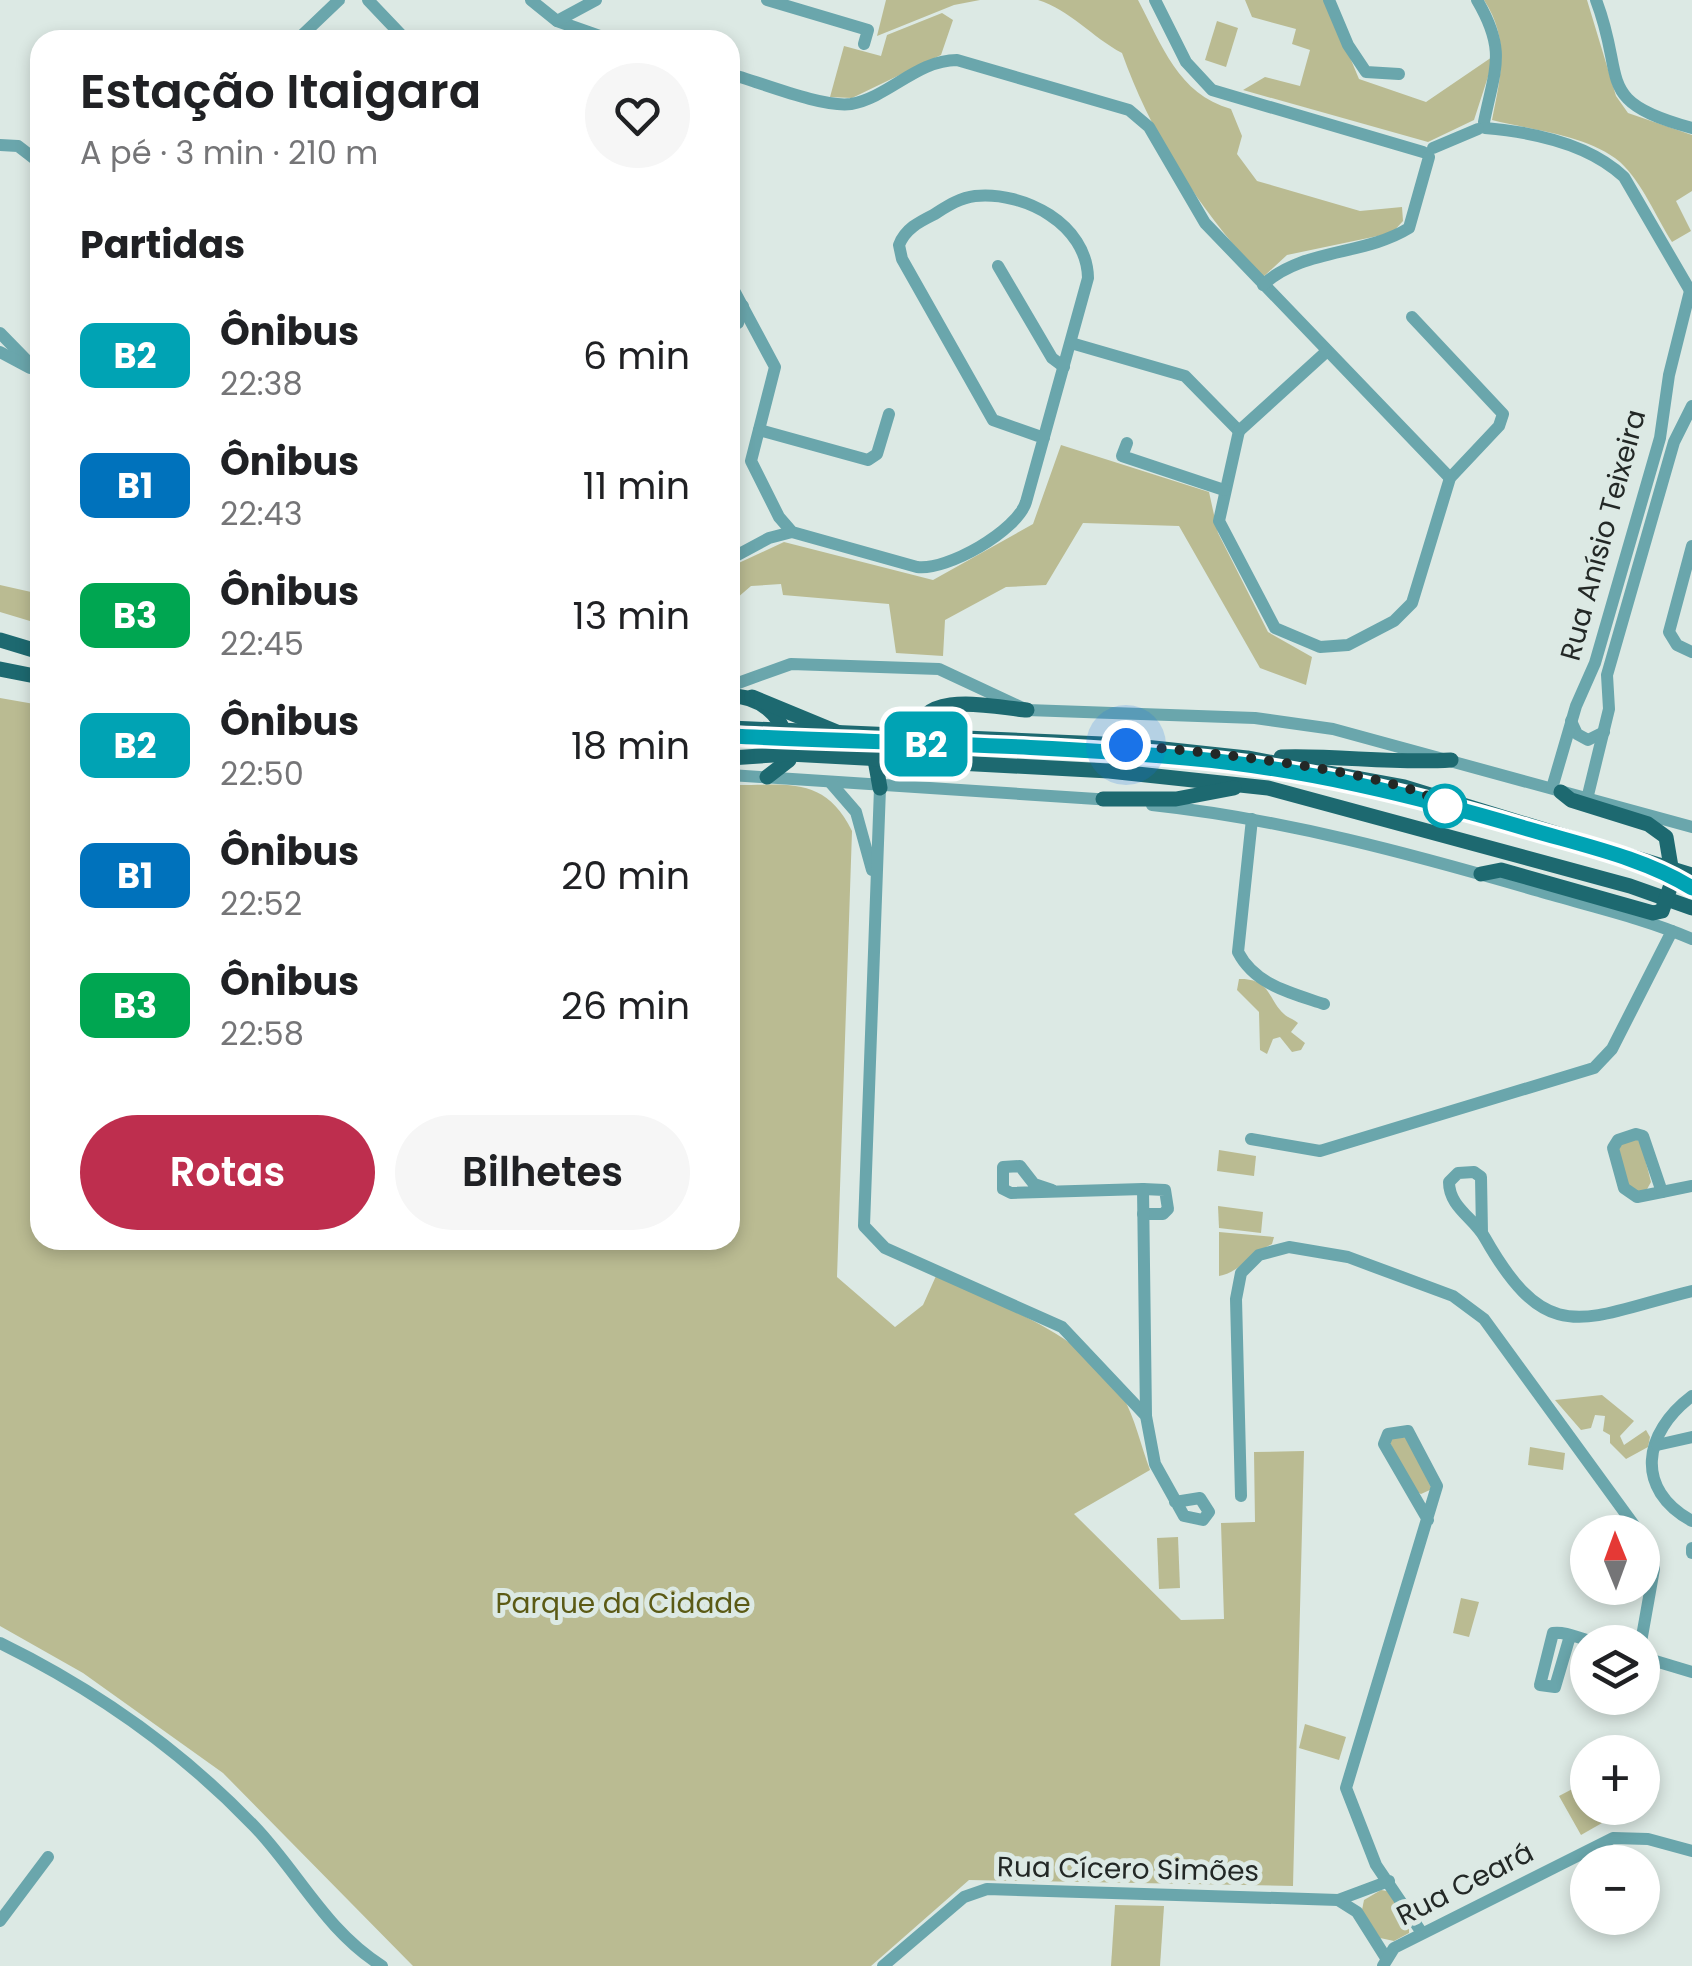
<!DOCTYPE html>
<html lang="pt">
<meta charset="utf-8">
<style>
body{margin:0;font-family:Poppins,sans-serif;background:#f6f6f6;color:#202124;height:100vh;display:flex;flex-direction:column;font-size:38px;white-space:nowrap}
*{box-sizing:border-box;margin:0}
p{font-size:32px;color:#757577}
.icon{flex:none;width:55px;height:55px;fill:none;stroke:currentColor;stroke-width:2;stroke-linecap:round;stroke-linejoin:round}
.map{position:relative;flex:1;overflow:hidden}
.panel{position:absolute;left:30px;top:30px;width:710px;height:1220px;display:flex;flex-direction:column;background:#fff;border-radius:30px;box-shadow:0 5px 15px #0003}
.panel>*{flex:none}
.badge{padding:0 20px;border-radius:15px;font-size:35px;line-height:65px}
.needle{width:65px;rotate:359deg}
.buttons{position:absolute;left:1570px;top:1515px;display:grid;gap:20px}
.buttons a{display:grid;place-items:center;width:90px;height:90px;border-radius:50%;background:#fff;box-shadow:0 5px 15px #0003;font-size:50px}
.you{position:absolute;width:50px;height:50px;margin:-25px;border:8px solid #fff;border-radius:50%;background:#1a73e8;box-shadow:0 0 0 15px #1a73e833}
.map>.badge{position:absolute;translate:-50% -50%;box-shadow:0 0 0 5px #fff}
h2{padding:0 50px;font-size:38px;line-height:90px}
.round{display:grid;place-items:center;flex:none;width:105px;height:105px;border-radius:52px;background:#f6f6f6}
.overview{display:flex;align-items:center;justify-content:space-between;height:170px;padding:0 50px}
h1{font-size:48px;font-weight:600;line-height:75px}
.action{display:flex;gap:20px;margin-top:auto;padding:20px 50px}
.action a{flex:1;height:115px;border-radius:60px;background:#be2e4e;color:#fff;font-size:40px;font-weight:600;line-height:115px;text-align:center}
.action a+a{background:#f6f6f6;color:#202124}
ul{padding:0;list-style:none}
li{display:flex;align-items:center;gap:30px;height:130px;padding:0 50px}
li div{flex:1}
li b{display:block;font-size:38px}
li em{font-style:normal}
li .badge{min-width:110px;font-weight:700;text-align:center}
.map>svg:first-child{display:block}
</style>
<div class="map">
<svg width="1692" height="1966" viewBox="0 0 1692 1966">
<rect width="100%" height="100%" fill="#dce9e4"/>
<g fill="#babb92">
<path d="M886,0H980L954,5L877,36Z"/>
<path d="M1038,0H1138C1162,45 1178,94 1231,109L1242,136L1237,154L1257,181L1360,211L1402,207L1403,221L1392,233L1287,255L1262,278C1200,208 1154,142 1122,53C1092,37 1070,10 1038,0Z"/>
<path d="M1245,0H1326L1359,79L1426,102L1495,55L1474,120L1428,142L1243,90L1265,77L1300,86L1310,50L1292,44L1296,29L1252,17Z"/>
<path d="M1484,0H1587L1616,96L1628,113L1692,135V191L1676,201L1691,231L1672,242C1656,217 1642,182 1620,162C1588,135 1531,130 1492,120C1501,75 1510,40 1484,0Z"/>
<path d="M942,13L953,20L941,55L852,98L830,97L844,46L881,56L887,35Z"/>
<path d="M1217,21L1238,28L1226,67L1205,60Z"/>
<path d="M1061,445L1209,492L1218,533L1268,632L1312,657L1306,685L1260,668L1179,526L1083,523L1046,585L1006,587L945,620L943,656L896,653L889,604L783,595L781,584L751,586L730,604V567L784,542L933,580L1033,524Z"/>
<path d="M0,585L40,594V624L0,612Z"/>
<path d="M0,698L40,705V1240H730V785C785,786 824,774 852,831L837,1277L895,1327L923,1305L936,1276C997,1304 1087,1335 1123,1397C1135,1418 1141,1446 1150,1470L1074,1514L1181,1620L1224,1619L1221,1523L1255,1522L1254,1452L1304,1451L1293,1886L969,1880L871,1966H413L223,1773L83,1673L0,1626Z"/>
<path d="M1239,979C1271,978 1268,1000 1284,1014C1288,1018 1294,1019 1298,1023L1291,1032L1305,1043L1301,1050L1292,1052L1280,1037L1273,1039L1267,1054L1260,1050L1259,1012L1237,990Z"/>
<path d="M1636,1139L1641,1143L1651,1182L1646,1191L1633,1193L1625,1184L1616,1146Z"/>
<path d="M1219,1150L1256,1156L1254,1176L1217,1171Z"/>
<path d="M1218,1206L1263,1212L1261,1233L1219,1228Z"/>
<path d="M1219,1232L1274,1237L1272,1244C1252,1253 1240,1272 1219,1276Z"/>
<path d="M1602,1395L1634,1421L1620,1436L1624,1445L1646,1430L1650,1437L1648,1447L1626,1459L1610,1443V1435L1603,1431L1605,1416L1595,1415L1591,1428L1581,1430L1555,1400Z"/>
<path d="M1407,1437L1432,1489L1421,1494L1411,1489L1388,1438Z"/>
<path d="M1530,1447L1565,1453L1563,1470L1528,1465Z"/>
<path d="M1178,1537L1180,1588L1159,1589L1157,1538Z"/>
<path d="M1461,1598L1479,1602L1469,1637L1453,1633Z"/>
<path d="M1305,1724L1346,1737L1339,1760L1299,1748Z"/>
<path d="M1580,1785L1588,1808H1593L1602,1823L1581,1835L1559,1796Z"/>
<path d="M1381,1890L1387,1891L1409,1922V1933L1394,1941L1380,1938L1362,1910L1364,1900Z"/>
<path d="M1115,1905L1164,1906L1160,1966H1111Z"/>
</g>
<g fill="none" stroke-linecap="round" stroke-linejoin="round">
<g stroke="#6aa6ac" stroke-width="12">
<path d="M368,0L406,40"/>
<path d="M531,0L557,21L611,40"/>
<path d="M767,0L868,30L864,44"/>
<path d="M1155,0L1186,62L1212,90L1423,152"/>
<path d="M1329,0L1348,45L1366,72L1399,74"/>
<path d="M1477,0C1507,51 1495,68 1484,122"/>
<path d="M1596,0C1627,80 1592,101 1692,128"/>
<path d="M557,21L596,0"/>
<path d="M297,40L339,0"/>
<path d="M730,74C760,82 822,108 851,104C889,97 917,60 957,60L1129,110L1149,127L1205,223L1450,478"/>
<path d="M1485,128C1532,132 1589,144 1624,177L1692,294"/>
<path d="M0,145L18,146L40,163"/>
<path d="M1433,148L1478,129"/>
<path d="M998,266L1052,358L1064,367"/>
<path d="M730,283L775,367L751,461L779,517L792,532L917,567C947,571 1017,531 1026,502L1088,278C1087,224 1024,191 975,196C959,198 946,207 933,215C919,222 905,229 899,245L902,259L993,420L1044,438"/>
<path d="M1263,285C1302,248 1364,256 1409,228L1429,157"/>
<path d="M730,328L738,323L743,306"/>
<path d="M0,333L40,374"/>
<path d="M1071,343L1185,376L1239,431"/>
<path d="M0,352L30,368"/>
<path d="M759,430L868,460L877,454L889,414"/>
<path d="M1239,431L1219,521L1275,628L1320,647L1348,645L1394,621L1412,603L1450,478L1499,426L1503,414L1412,317"/>
<path d="M1239,431L1326,352"/>
<path d="M1127,443L1122,456L1224,490"/>
<path d="M1692,546L1669,632L1677,645L1692,652"/>
<path d="M730,559L769,538L792,532"/>
<path d="M730,686L791,664L939,669L1027,710L1255,718L1333,729L1692,827"/>
<path d="M1571,721L1577,734L1588,740L1604,732"/>
<path d="M730,775L1112,800"/>
<path d="M830,782L856,812L872,870"/>
<path d="M880,788L864,1226L885,1248L1062,1327L1146,1416L1155,1464L1184,1516L1203,1520L1209,1512L1200,1498L1175,1502"/>
<path d="M1552,788L1576,706L1595,663L1660,438L1669,375L1690,291"/>
<path d="M1588,795L1609,709L1607,675L1674,442L1692,406"/>
<path d="M1152,805C1283,819 1412,854 1539,891C1589,906 1644,918 1692,939"/>
<path d="M1252,819L1238,952C1255,985 1291,993 1324,1004"/>
<path d="M1636,1134L1643,1136L1662,1192L1637,1197L1624,1188L1613,1148L1618,1140Z"/>
<path d="M1251,1139L1320,1151L1594,1068L1612,1049L1672,931"/>
<path d="M1143,1189L1165,1190L1168,1209L1163,1214H1143"/>
<path d="M1052,1190L1034,1184L1020,1166L1003,1167V1189L1011,1193L1143,1189L1146,1416"/>
<path d="M1662,1192L1692,1186"/>
<path d="M1482,1233L1481,1177L1474,1172L1458,1173L1449,1182C1449,1207 1474,1218 1485,1238C1549,1351 1585,1317 1692,1291"/>
<path d="M1692,1396C1643,1433 1634,1489 1692,1521"/>
<path d="M1657,1445L1692,1437"/>
<path d="M1241,1496L1236,1299L1241,1273L1259,1255L1289,1247L1348,1257L1453,1296L1484,1319L1639,1532"/>
<path d="M1692,1548V1553"/>
<path d="M1570,1636L1555,1687L1540,1685L1553,1633C1565,1631 1581,1639 1594,1642"/>
<path d="M1641,1642L1654,1569L1642,1539"/>
<path d="M0,1643C94,1689 181,1750 254,1826C299,1873 325,1930 382,1966"/>
<path d="M1642,1657L1692,1672"/>
<path d="M1338,1900L1357,1912L1386,1958"/>
<path d="M0,1921L48,1857"/>
<path d="M1422,1933L1376,1865L1346,1788L1437,1486L1408,1431L1388,1434L1384,1444L1428,1520"/>
<path d="M883,1966L964,1897L987,1889L1338,1900L1389,1881"/>
<path d="M1383,1966L1394,1948L1613,1838L1648,1839L1692,1851"/>
</g>
<g stroke="#1d6970" stroke-width="15">
<path d="M0,640L40,652"/>
<path d="M0,669L40,677"/>
<path d="M730,696C767,696 789,723 789,760L767,777"/>
<path d="M752,697L856,740L875,760L880,788"/>
<path d="M730,728L1126,745L1247,758L1404,787L1692,875"/>
<path d="M1281,757C1338,755 1393,764 1451,760"/>
<path d="M730,758L789,754L1109,771L1268,788L1630,886L1692,908"/>
<path d="M935,763L918,735C920,688 997,708 1027,710"/>
<path d="M1103,799H1176L1234,788"/>
<path d="M1481,874L1501,870L1653,913L1662,911L1673,879L1666,837L1648,824L1571,800L1561,792"/>
</g>
</g>
<g fill="none" stroke-linecap="round" stroke-linejoin="round">
<g stroke="#fff" stroke-width="22">
<path id="line" d="M730,736C882,743 1035,744 1186,758C1302,768 1417,796 1528,829C1582,845 1644,858 1692,888"/>
</g>
<use href="#line" stroke="#00a3b4" stroke-width="15"/>
<path stroke="#232826" stroke-width="10" stroke-dasharray="0 18" d="M1126,745C1188,750 1404,771 1445,806"/>
</g>
<circle fill="#fff" stroke="#00a3b4" stroke-width="5" cx="1445" cy="806" r="20"/>
<g text-anchor="middle" dominant-baseline="central" stroke-width="10" stroke-linejoin="round" paint-order="stroke">
<g font-size="28" fill="#232826" stroke="#dce9e4">
<text transform="translate(1603 535) rotate(-75)">Rua Anísio Teixeira</text>
<text transform="translate(1128 1869) rotate(1)">Rua Cícero Simões</text>
<text transform="translate(1465 1884) rotate(-27)">Rua Ceará</text>
</g>
<g font-size="28" fill="#5b5a15" stroke="#dce9e4">
<text x="623" y="1603">Parque da Cidade</text>
</g>
</g>
</svg>
<div class="buttons">
<a><svg class="needle" viewBox="-14 -14 28 28"><path d="M0-13l5 13h-10z" fill="#e53935"/><path d="M0 13l5-13h-10z" fill="#757577"/></svg></a>
<a><svg class="icon" aria-label="layers" viewBox="0 0 24 24"><path d="M12 4l9 5-9 5-9-5zM3 14l9 5 9-5"/></svg></a>
<a>+</a>
<a>−</a>
</div>
<div class="you" style="left:1126px;top:745px"></div>
<b class="badge" style="left:926px;top:744px;background:#00a3b4;color:#fff">B2</b>
<section class="panel">
<div class="overview"><div><h1>Estação Itaigara</h1><p>A pé · 3 min · 210 m</p></div><a class="round"><svg class="icon" aria-label="heart" viewBox="0 0 24 24"><path d="M12 20l-8-8c-3-5 5-10 8-4 3-6 11-1 8 4z"/></svg></a></div>
<h2>Partidas</h2>
<ul>
<li><span class="badge" style="background:#00a3b4;color:#fff">B2</span><div><b>Ônibus</b><p>22:38</p></div><em>6 min</em></li>
<li><span class="badge" style="background:#0072bc;color:#fff">B1</span><div><b>Ônibus</b><p>22:43</p></div><em>11 min</em></li>
<li><span class="badge" style="background:#00a651;color:#fff">B3</span><div><b>Ônibus</b><p>22:45</p></div><em>13 min</em></li>
<li><span class="badge" style="background:#00a3b4;color:#fff">B2</span><div><b>Ônibus</b><p>22:50</p></div><em>18 min</em></li>
<li><span class="badge" style="background:#0072bc;color:#fff">B1</span><div><b>Ônibus</b><p>22:52</p></div><em>20 min</em></li>
<li><span class="badge" style="background:#00a651;color:#fff">B3</span><div><b>Ônibus</b><p>22:58</p></div><em>26 min</em></li>
</ul>
<div class="action"><a>Rotas</a><a>Bilhetes</a></div>
</section>
</div>
